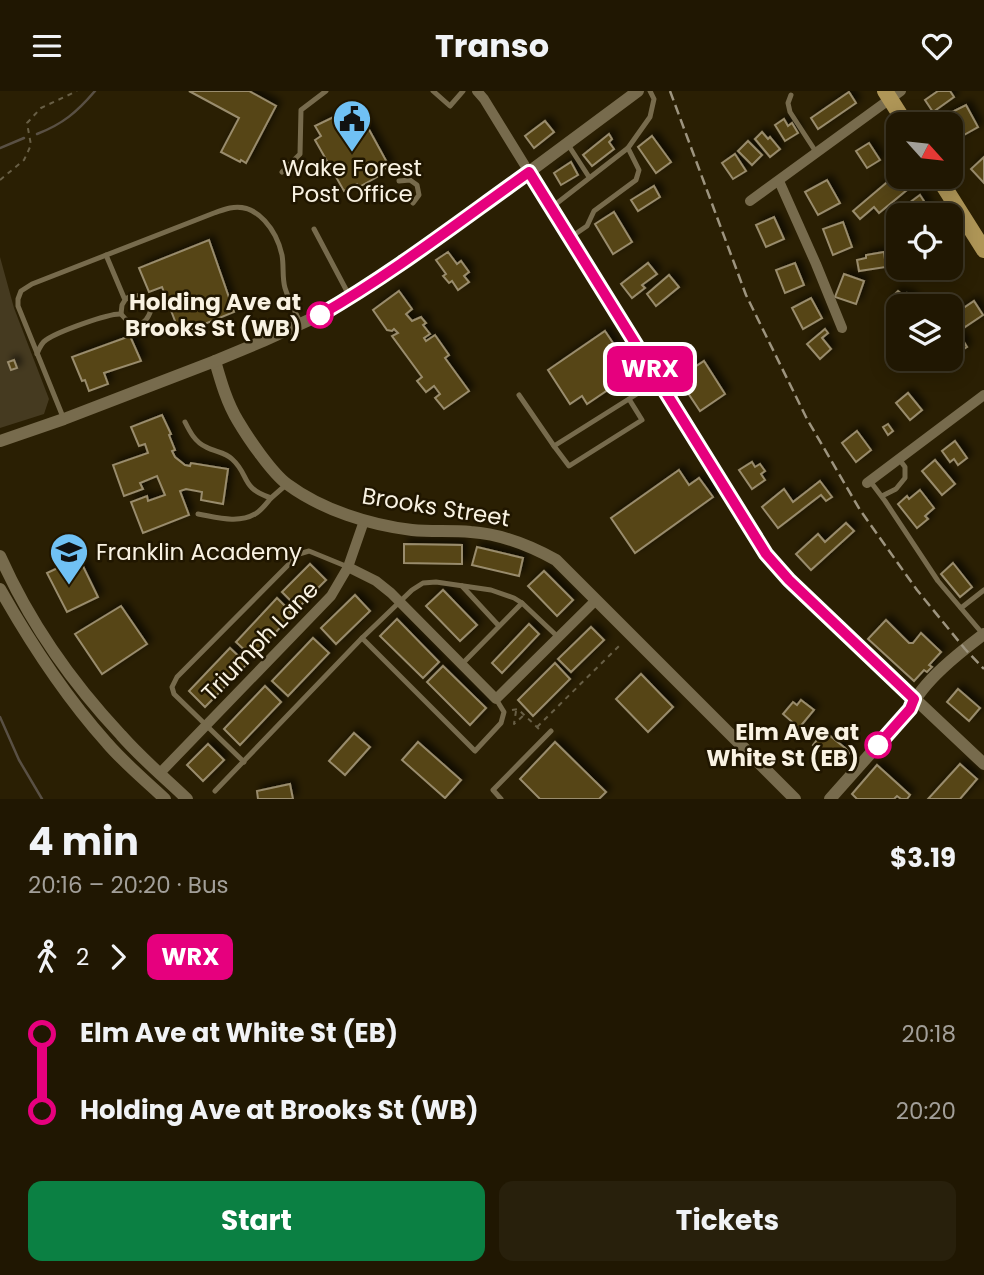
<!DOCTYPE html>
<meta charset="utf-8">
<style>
body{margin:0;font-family:Poppins,sans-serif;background:#28200c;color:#f1f3f6;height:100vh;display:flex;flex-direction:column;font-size:26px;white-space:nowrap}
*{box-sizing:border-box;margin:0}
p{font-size:23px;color:#a29f99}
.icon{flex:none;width:38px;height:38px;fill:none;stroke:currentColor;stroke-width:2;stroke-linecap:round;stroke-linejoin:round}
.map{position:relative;height:708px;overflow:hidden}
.details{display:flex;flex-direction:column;background:#201702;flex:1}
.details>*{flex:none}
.badge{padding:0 14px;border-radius:10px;font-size:24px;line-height:46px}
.needle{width:46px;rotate:117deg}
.buttons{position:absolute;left:886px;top:21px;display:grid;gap:14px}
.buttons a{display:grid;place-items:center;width:77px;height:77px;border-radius:14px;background:#201702;box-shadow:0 4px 18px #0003,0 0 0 2px #3d3624;font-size:35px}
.map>.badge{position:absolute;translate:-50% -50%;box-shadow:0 0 0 4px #fff}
.legs{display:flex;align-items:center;gap:10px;height:77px;padding:0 28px;font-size:23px}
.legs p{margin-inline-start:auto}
.headline{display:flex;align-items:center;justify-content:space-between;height:119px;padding:0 28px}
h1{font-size:38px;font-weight:700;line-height:52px}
.primary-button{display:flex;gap:14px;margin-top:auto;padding:14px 28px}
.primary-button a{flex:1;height:80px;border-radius:14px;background:#0b8043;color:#fff;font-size:28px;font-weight:700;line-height:80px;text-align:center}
.primary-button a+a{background:#28200c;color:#f1f3f6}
ul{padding:0 28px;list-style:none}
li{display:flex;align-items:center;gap:24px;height:77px;font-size:26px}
li i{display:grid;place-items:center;width:10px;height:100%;margin:0 9px;background:currentColor}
li i::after{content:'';width:18px;height:18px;margin:-9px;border:5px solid;border-radius:50%;background:#201702}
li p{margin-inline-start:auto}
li:first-child i{background:linear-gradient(#0000 50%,currentColor 0)}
li:last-child i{background:linear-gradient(currentColor 50%,#0000 0)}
header{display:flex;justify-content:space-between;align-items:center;height:91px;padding:0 28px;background:#201702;font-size:32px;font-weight:700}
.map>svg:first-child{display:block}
</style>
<header><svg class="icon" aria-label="menu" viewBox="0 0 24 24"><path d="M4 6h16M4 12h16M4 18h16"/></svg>Transo<svg class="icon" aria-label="heart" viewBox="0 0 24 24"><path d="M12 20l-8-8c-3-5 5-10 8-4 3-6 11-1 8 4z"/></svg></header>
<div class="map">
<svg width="984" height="708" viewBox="0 0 984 708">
<defs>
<filter id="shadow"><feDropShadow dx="4.5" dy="-4.5" stdDeviation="3.5" flood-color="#0009"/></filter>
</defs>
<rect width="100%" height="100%" fill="#2a1f03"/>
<path fill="#453a20" d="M0,166L14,217L49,308L44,323L0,337Z"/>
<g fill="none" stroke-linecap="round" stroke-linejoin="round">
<g stroke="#595044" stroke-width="2.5">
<path d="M37,43C63,33 77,21 95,0"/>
<path d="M0,57L24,47"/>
<path d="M0,626L19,669L42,708"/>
</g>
</g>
<g fill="#564413" stroke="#998c6d" stroke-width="2" filter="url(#shadow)">
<path d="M189,0H249L276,15L246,72L241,69L240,71L221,61L239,27Z"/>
<path d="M938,0H950L954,6L933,21L925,9Z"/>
<path d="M849,1L856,12L818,38L811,27Z"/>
<path d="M966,14L978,36L955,49L950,41V33H946L942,26Z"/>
<path d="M342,22L349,31L361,24L389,75L375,83L377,86L359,96L357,93L344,100L315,49L321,45L315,35Z"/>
<path d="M784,28L788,35L792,32L798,42L785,50L775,34Z"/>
<path d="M545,30L554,41L534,57L525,45Z"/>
<path d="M762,41L768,48L770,46L780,58L770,66L755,48Z"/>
<path d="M609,43L612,48L609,51L614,58L592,75L583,64Z"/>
<path d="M652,45L671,71L656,82L638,56Z"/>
<path d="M748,50L762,64L752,74L738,60Z"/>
<path d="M869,52L880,69L867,77L856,60Z"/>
<path d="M735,63L746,80L733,88L722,72Z"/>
<path d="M984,66V92L971,78Z"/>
<path d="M571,71L578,84L561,94L554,82Z"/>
<path d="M898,82V86H907L913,94L879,122L874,116L860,128L853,120Z"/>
<path d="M827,89L840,112L818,124L805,101Z"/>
<path d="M654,95L660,106L638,120L631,109Z"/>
<path d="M920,104L931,121L926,124H903L909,121L905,115Z"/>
<path d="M614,121L632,151L613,163L595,133Z"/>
<path d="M774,126L784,148L766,156L756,134Z"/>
<path d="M843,131L852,156L833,164L823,138Z"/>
<path d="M209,149L234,221L180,243L162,196L149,201L139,177Z"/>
<path d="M448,161L457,173L461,170L469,181L464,185L469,191L458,199L452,190L449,192L443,185L446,183L436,169Z"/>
<path d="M884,161L886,176L859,180L857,169L866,167V164Z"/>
<path d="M648,172L657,183L642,194L645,197L632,207L621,193Z"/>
<path d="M795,172L804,194L785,202L776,179Z"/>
<path d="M844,183L864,190L856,213L835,206Z"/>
<path d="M669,184L679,196L656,215L647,203Z"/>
<path d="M399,200L412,218L406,223L412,230L421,226L426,232L423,234L430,243L424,247L426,250L435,244L449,264L445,267L469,300L444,318L435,307L440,303L434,295L426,301L417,290L422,286L392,245L398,242L394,238L392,240L387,239L373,219Z"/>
<path d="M898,200L904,205L907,202L914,208L910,211L915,215H898V225L889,218L893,213L889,209Z"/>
<path d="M811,207L822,227L803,238L792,217Z"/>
<path d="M974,210L983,224L965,236L956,222Z"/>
<path d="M825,238L828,242L822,247L831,258L820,268L807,253Z"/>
<path d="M605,240L629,276L617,284L621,290L587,313L582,305L570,313L548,279Z"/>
<path d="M959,243L967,256L959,261L951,248Z"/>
<path d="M130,245L141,270L104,282L108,293L89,300L85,289L82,290L72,266Z"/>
<path d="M14,269L17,277L11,279L8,271Z"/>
<path d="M704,270L725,303L700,320L678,287Z"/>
<path d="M908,302L922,319L910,329L896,312Z"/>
<path d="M162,324L171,343L169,344L175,359L172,360L175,366L185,374L190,375L191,372L228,378L223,413L201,409L202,401L186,398L180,400L189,424L143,442L131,411L147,405L148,410L165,404L157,385L140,392L143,398L124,405L113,374L148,362L145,353L139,355L131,336Z"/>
<path d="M888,333L893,340L888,344L883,336Z"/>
<path d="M857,340L871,359L856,371L842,352Z"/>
<path d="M955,350L967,367L958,374L954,368L950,371L942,360Z"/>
<path d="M935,369L955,393L942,404L922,380Z"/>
<path d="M752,371L755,376L760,373L765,380L761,383L765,389L752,398L739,379Z"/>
<path d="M679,379L689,394L699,387L713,406L635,462L611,427Z"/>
<path d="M820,390L832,406L826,410L821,404L778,437L762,416L784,398L793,411Z"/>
<path d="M920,399L934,417L925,425L928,428L917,437L898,413L907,405L909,408Z"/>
<path d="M846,432L854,440L811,479L796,463L818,443L825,451Z"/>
<path d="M404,453L462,454V473L404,472Z"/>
<path d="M477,456L523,467L519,485L472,474Z"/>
<path d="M79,467L98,506L67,521L47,482Z"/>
<path d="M953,472L972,496L960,506L941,483Z"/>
<path d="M310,473L326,489L298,517L282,501Z"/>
<path d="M544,480L573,509L557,525L528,495Z"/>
<path d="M443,499L477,534L460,550L426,515Z"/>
<path d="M355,504L370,520L336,553L321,537Z"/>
<path d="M277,507L293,523L252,566L236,551Z"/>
<path d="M121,515L147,553L102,583L75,543Z"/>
<path d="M397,528L439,571L423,587L380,545Z"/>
<path d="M886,529L909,552H913L921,542L941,561L929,574L932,576L927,581L924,579L914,590L868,548Z"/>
<path d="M529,533L539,543L502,582L492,572Z"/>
<path d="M591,536L604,549L571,581L558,568Z"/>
<path d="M313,547L329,562L288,605L272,590Z"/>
<path d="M230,557L247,573L205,616L189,600Z"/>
<path d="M555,572L570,588L533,625L518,609Z"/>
<path d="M443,575L486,617L470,634L427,591Z"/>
<path d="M641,583L673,616L648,641L616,608Z"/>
<path d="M265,595L281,611L240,654L224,638Z"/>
<path d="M958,598L980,617L969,630L947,611Z"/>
<path d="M801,609L814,619L799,637L783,623L793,611L797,614Z"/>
<path d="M824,640L850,661L839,675L813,654Z"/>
<path d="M354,642L370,656L345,684L329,670Z"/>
<path d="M418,651L461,689L445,707L402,669Z"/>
<path d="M555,651L606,701L599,708H540L520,688Z"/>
<path d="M208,653L224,669L203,690L187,674Z"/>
<path d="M960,673L977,688L960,708H928Z"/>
<path d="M877,674L910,704L907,708H901L897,705L894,708H857L852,703Z"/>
<path d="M290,693L293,708H258L257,700Z"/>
</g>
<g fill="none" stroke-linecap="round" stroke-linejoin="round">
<g stroke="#685f46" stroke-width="2" stroke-dasharray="5 5" stroke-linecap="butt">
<path d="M0,89L24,69L31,54L27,32L41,17L77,0"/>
<path d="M512,619L518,618L540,639"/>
<path d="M516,620L514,633L524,624"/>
<path d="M537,636L621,553"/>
</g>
<g stroke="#776b4d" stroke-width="5">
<path d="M433,0L450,15L463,0"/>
<path d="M791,4L788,12L790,21L816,61"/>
<path d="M567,52L589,86"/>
<path d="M282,81L300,63L301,19L326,0"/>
<path d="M399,90L410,89L417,94L419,104L413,112"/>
<path d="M552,116L628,57L650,26L654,8L650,0"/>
<path d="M314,138L350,206"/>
<path d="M571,146L587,135L594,120L636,89L639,79L628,57"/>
<path d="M106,164L125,209L122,214L121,223C133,238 145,237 151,219C148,206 135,200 125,209"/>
<path d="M37,263C39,258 41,252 46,249C57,241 109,222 121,223"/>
<path d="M519,304L554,355"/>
<path d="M629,308L642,329L569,375L554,355L648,296L658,291"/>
<path d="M63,326L18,215V208L21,200L32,193L214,122C220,120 225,118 230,117C258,111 277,141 282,164C284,175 282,187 285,197C289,210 296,222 301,233"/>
<path d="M185,331C190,341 195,351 206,356C215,361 225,361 232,368C250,384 240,397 271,407L287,393"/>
<path d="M870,390L885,410L938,490L982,542"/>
<path d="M882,405L896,398L905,387V376L899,368"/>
<path d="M198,423C216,426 238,433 255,423C261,420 266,413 271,407"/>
<path d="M462,495L499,535"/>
<path d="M961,517L984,499"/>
<path d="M462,573L522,512"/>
<path d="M496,608L504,621L501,632L475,660L362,547L412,499L423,492L436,491L491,499L514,507L522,512L558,546"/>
<path d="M244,671L174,603L172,596L177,586L299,463L309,460L348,476"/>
<path d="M215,700L362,547"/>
<path d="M501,708L493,699L551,640"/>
</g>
<g stroke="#776b4d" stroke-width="10">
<path d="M477,0L484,8L529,81"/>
<path d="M779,90L816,173L842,237"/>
<path d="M750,110L901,0"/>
<path d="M867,392L984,304"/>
<path d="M348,476L376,490L391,502L496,608L596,509"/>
<path d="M160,682L331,505L348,476L364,430"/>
</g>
<g stroke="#776b4d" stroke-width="12">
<path d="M529,81L766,463L789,489L984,673"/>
<path d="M215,270C221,291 227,312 238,330C248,347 272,382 287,393C322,419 370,434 412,439C432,441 451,439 471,441C502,443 529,454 556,469L795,708"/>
<path d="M0,350L64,328L215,270L263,250L320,224L350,207L392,179L529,81L638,0"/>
<path d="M0,465C29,530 72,592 121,644C141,667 165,687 187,708"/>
<path d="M0,498C31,553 65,605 107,652C124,672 146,690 165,708"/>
<path d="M830,708L910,618C923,590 959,562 984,543"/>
</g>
<g stroke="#af9657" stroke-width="16">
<path d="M885,0L906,33"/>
<path d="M938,86L984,159"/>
</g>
<path stroke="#9d947f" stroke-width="2.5" stroke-dasharray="10 5" stroke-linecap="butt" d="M670,0L746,204L807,328L860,419L917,499L965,558L984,578"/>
</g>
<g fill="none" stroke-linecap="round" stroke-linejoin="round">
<g stroke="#fff" stroke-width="16">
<path id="line-1" d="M320,224C393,182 460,130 529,81L766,463L789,489L914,608L910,618L878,654"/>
</g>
<use href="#line-1" stroke="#e6007e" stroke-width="10"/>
</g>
<defs>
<g id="civic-pin" transform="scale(2.0125)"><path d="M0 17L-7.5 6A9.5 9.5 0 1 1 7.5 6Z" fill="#70c1f4" stroke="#201600"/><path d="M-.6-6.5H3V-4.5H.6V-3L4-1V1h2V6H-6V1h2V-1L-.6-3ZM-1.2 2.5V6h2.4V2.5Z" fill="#111"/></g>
<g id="school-pin" transform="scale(2.0125)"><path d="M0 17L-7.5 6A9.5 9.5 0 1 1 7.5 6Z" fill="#70c1f4" stroke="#201600"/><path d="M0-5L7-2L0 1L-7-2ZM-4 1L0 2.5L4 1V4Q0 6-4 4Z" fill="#111"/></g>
</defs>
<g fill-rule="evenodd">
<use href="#civic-pin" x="352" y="28"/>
<use href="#school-pin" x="69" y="461"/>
</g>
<g fill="#fff" stroke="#e6007e" stroke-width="3.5">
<circle cx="320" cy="224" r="12"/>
<circle cx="878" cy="654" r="12"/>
</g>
<g text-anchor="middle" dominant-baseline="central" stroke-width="5" stroke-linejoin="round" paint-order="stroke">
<g font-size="23" fill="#f9f2e2" stroke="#201600">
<text x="352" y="77">Wake Forest<tspan x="352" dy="26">Post Office</tspan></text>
<text x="96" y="461" text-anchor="start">Franklin Academy</text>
</g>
<g font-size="23" font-weight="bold" fill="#f9f2e2" stroke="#201600" text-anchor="end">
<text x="301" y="211">Holding Ave at<tspan x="301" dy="26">Brooks St (WB)</tspan></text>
<text x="859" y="641">Elm Ave at<tspan x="859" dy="26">White St (EB)</tspan></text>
</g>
<g font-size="23" fill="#f9f2e2" stroke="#201600">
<text transform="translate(436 416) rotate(9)">Brooks Street</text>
<text transform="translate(260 550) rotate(-46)">Triumph Lane</text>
</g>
</g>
</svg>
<div class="buttons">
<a><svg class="needle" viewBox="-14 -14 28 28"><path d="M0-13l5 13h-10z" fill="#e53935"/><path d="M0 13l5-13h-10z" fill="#a29f99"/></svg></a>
<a><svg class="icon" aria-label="locate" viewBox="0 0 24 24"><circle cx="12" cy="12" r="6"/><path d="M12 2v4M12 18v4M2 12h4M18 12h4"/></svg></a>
<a><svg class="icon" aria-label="layers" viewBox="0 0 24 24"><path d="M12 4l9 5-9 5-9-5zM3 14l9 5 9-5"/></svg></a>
</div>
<b class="badge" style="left:650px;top:278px;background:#e6007e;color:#fff">WRX</b>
</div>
<section class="details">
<div class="headline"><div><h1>4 min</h1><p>20:16 – 20:20 · Bus</p></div><b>$3.19</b></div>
<div class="legs"><svg class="icon" aria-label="walk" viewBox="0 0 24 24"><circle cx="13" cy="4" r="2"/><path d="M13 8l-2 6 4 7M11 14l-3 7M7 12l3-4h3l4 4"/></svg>2<svg class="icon" aria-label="forward" viewBox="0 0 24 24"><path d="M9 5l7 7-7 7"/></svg><b class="badge" style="background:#e6007e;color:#fff">WRX</b></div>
<ul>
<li><i style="color:#e6007e"></i><b>Elm Ave at White St (EB)</b><p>20:18</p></li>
<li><i style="color:#e6007e"></i><b>Holding Ave at Brooks St (WB)</b><p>20:20</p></li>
</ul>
<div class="primary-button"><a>Start</a><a>Tickets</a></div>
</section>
